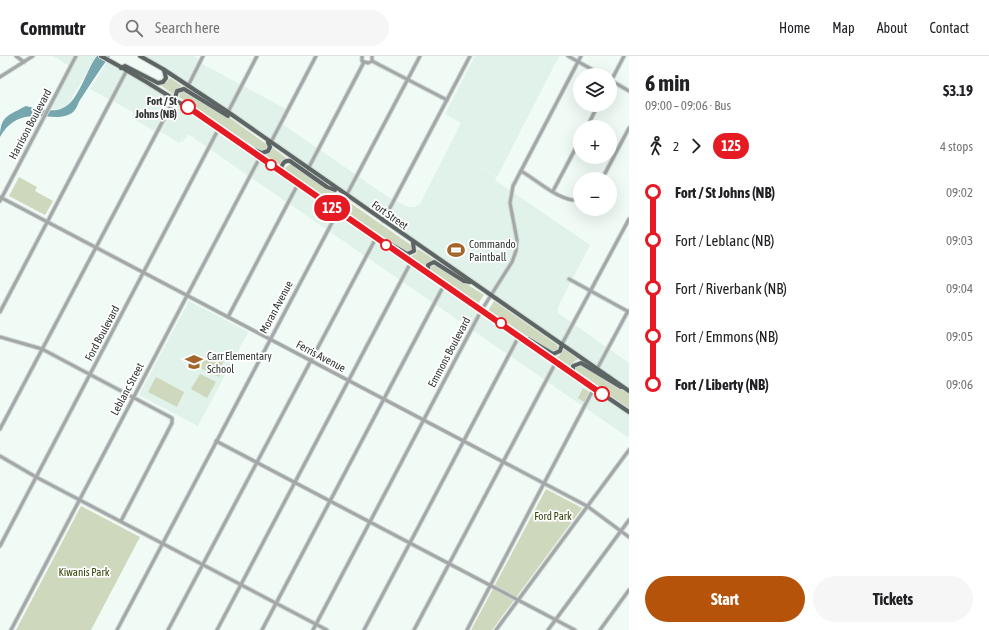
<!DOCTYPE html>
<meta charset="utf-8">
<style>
body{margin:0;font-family:"Asap Condensed",sans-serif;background:#f6f6f6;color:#202124;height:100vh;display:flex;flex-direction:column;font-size:15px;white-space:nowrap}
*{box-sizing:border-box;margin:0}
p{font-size:13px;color:#757577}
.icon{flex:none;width:22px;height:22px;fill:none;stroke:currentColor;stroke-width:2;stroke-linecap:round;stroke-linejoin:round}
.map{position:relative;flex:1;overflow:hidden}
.sheet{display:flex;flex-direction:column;background:#fff;width:360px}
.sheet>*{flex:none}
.badge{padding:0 8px;border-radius:13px;font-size:14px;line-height:26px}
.tools{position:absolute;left:573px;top:12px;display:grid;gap:8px}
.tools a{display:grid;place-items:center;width:44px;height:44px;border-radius:50%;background:#fff;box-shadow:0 4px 16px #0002;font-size:20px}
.map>.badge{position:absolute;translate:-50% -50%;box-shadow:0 0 0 2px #fff}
.legs{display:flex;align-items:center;gap:6px;height:44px;padding:0 16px;font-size:13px}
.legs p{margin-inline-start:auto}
.summary{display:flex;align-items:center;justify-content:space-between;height:68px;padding:0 16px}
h1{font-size:22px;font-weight:700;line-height:30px}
.cta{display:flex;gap:8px;margin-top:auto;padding:8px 16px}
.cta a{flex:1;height:46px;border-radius:24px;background:#b45309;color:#fff;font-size:16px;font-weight:700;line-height:46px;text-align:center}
.cta a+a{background:#f6f6f6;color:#202124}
ul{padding:0 16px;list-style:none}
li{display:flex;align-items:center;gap:14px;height:48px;font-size:15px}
li i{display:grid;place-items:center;width:6px;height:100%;margin:0 5px;background:currentColor}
li i::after{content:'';width:10px;height:10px;margin:-5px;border:3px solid;border-radius:50%;background:#fff}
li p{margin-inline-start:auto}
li:first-child i{background:linear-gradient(#0000 50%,currentColor 0)}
li:last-child i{background:linear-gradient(currentColor 50%,#0000 0)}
header{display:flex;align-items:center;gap:24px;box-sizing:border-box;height:56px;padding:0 20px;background:#fff;border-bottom:1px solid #e0e0e0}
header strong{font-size:19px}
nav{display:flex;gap:22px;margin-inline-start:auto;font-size:14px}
.search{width:280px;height:36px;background:#f6f6f6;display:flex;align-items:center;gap:10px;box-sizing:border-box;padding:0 14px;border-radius:22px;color:#757577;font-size:15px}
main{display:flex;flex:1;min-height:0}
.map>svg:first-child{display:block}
</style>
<header>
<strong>Commutr</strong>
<div class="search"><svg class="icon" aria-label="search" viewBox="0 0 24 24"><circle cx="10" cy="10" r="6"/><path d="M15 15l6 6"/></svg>Search here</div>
<nav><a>Home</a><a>Map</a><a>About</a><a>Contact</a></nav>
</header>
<main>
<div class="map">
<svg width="629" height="574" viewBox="0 0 629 574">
<rect width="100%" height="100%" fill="#f1fbf6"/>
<g fill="#e0f2e9">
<path d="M53,0H96L72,42L65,52L58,54L49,52L71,11Z"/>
<path d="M140,0H193L197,2L204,9L288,54L281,67L391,143L409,151H415L420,148L461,67L445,58L475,0H559L497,121L452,90L496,121L495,124L590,189L558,251V257L629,307V335L228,56Z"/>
<path d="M108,4L144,23L629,356V382L188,78L183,86L181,85L179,87L158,74L156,76L132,62L133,56L90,33Z"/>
<path d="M189,245L248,276L198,370L139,339Z"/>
</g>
<g fill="#cdd8bc">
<path d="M170,22L182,30L177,32L173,38L160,29L166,27Z"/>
<path d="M187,35L230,62L266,88L267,92L264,94L257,93L179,41L180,37Z"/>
<path d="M273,92L288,103L279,111L263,100L270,97Z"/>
<path d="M289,109L296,110L341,140L334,150L286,116L285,112Z"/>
<path d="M19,121L37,131L35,135L53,145L45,159L9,140Z"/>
<path d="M349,146L411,189L412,193L408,195L401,194L344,156Z"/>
<path d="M418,193L433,203L427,207L424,212L409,201L416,198Z"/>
<path d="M437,209L484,239L478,248L430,215V211Z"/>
<path d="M494,245L557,289L558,293L554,295L547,294L488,255Z"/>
<path d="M564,293L578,303L571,308L569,311L555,301L559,300Z"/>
<path d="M210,295L222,302L221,304L224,305L220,312L217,311L215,315L221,318L219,321L200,312L208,296Z"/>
<path d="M581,309L629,338V352L577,317L575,311Z"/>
<path d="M200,318L216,326L207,342L191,333Z"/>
<path d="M156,321L184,336L177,351L148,336Z"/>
<path d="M583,332L589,336L584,346L578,342Z"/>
<path d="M546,433L582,452L492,574H471Z"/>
<path d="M81,450L140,481L91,574H16Z"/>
</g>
<path fill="#76a7ae" d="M97,0H110C99,14 90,29 80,44C78,47 77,52 74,55C57,72 22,43 0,81C0,60 9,59 26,50C62,59 69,56 85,22C89,14 92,6 97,0Z"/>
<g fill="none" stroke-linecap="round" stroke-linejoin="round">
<g stroke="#ced7d3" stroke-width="5">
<g id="minor">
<path d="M16,0L24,6"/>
<path d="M362,0V5L368,7L372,5V0"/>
<path d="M568,0L602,19"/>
<path d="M372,5L447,44"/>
<path d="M0,21L33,0"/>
<path d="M610,24L629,35"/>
<path d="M610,27L624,0"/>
<path d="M188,30L203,0"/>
<path d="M228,56L257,0"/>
<path d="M587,71L598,49"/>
<path d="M271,86L316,0"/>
<path d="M308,113L364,6"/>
<path d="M521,115C537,124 561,147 580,144"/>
<path d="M602,123L629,72"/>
<path d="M553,135L580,84"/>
<path d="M0,141L587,450L629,481"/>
<path d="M0,145L76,0"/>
<path d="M383,165L470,0"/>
<path d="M569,223L629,256"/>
<path d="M0,256L127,14"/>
<path d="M228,261L298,128"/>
<path d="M0,281L42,293L172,362V367L121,465"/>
<path d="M562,288L629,163"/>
<path d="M597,313L628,255"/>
<path d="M0,373L175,42"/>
<path d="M216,385L575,574"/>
<path d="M0,400L36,421L327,574"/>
<path d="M0,490L219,72"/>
<path d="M11,574L260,101"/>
<path d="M117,574L420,0"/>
<path d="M168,574L376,182"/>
<path d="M217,574L411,206"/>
<path d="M262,574L444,229"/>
<path d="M313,574L481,255L512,206L516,195L517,184L510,147L513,130L581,0"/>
<path d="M364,574L519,280"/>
<path d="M414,574L556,306"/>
<path d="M467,574L594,332"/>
<path d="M496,574L629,394"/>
<path d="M548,574L629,464"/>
<path d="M600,574L629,534"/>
</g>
</g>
<g stroke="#ced7d3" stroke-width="6">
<g id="major">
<path d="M101,0C183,44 257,100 333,153C432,221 530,289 629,356"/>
<path d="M140,0L163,13L228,56L629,335"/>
<path d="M121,12L125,10L158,27L163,26L166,22L164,14"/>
<path d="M175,42L177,35L184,33L228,60"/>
<path d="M255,94L262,97L268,95L270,91L268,86"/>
<path d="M283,117L281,114C281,109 284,104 290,105L327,131L335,134"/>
<path d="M377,180L407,198L414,195L413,186"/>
<path d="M428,217V209L434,206L464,225L470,226"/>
<path d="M528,283L553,298L560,295L562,288"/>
<path d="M573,318V310L581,307L621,331"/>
</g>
</g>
<use href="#minor" stroke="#a3a7a7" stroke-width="3"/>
<use href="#major" stroke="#5d6564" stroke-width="4"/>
</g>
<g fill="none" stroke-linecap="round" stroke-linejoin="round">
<g stroke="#fff" stroke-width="9">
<path id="line-1" d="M188,51L602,338"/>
</g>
<use href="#line-1" stroke="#e51a23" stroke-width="6"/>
</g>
<defs>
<g id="stadium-bare" transform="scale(1.38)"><path d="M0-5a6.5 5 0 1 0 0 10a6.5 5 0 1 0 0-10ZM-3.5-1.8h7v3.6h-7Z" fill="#a3662a" stroke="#fff" stroke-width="2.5" paint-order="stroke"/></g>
<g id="school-bare" transform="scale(1.38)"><path d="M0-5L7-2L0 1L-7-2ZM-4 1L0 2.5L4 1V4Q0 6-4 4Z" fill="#a3662a" stroke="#fff" stroke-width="2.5" paint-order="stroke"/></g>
</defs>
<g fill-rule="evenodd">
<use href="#stadium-bare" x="456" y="194"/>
<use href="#school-bare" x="194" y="306"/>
</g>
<g fill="#fff" stroke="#e51a23" stroke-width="2">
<circle cx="188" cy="51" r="7"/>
<circle cx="271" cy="109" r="5"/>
<circle cx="386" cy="189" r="5"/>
<circle cx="501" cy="267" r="5"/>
<circle cx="602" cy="338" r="7"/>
</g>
<g text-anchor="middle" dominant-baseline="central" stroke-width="3.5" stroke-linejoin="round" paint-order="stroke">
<g font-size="11" font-weight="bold" fill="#303432" stroke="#fff" text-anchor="end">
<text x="177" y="45">Fort / St<tspan x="177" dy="13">Johns (NB)</tspan></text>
</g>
<g font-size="11" fill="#303432" stroke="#fff">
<text transform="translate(30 68) rotate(-62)">Harrison Boulevard</text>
<text transform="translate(390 159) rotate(35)">Fort Street</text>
<text transform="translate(276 251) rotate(-62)">Moran Avenue</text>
<text transform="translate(102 277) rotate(-62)">Ford Boulevard</text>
<text transform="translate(449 296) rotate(-62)">Emmons Boulevard</text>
<text transform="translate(321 300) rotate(28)">Ferris Avenue</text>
<text transform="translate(127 333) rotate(-62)">Leblanc Street</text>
</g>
<g font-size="11" fill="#303432" stroke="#fff" text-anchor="start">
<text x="469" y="188">Commando<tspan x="469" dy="13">Paintball</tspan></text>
<text x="207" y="300">Carr Elementary<tspan x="207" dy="13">School</tspan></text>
</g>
<g font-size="11" fill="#324206" stroke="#fff">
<text x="553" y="460">Ford Park</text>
<text x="84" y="516">Kiwanis Park</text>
</g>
</g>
</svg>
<div class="tools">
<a><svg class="icon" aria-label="layers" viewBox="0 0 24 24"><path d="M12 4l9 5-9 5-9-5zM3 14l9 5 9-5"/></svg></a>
<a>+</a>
<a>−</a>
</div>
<b class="badge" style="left:332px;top:152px;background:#e51a23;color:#fff">125</b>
</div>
<section class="sheet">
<div class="summary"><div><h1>6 min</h1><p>09:00 – 09:06 · Bus</p></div><b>$3.19</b></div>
<div class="legs"><svg class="icon" aria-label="walk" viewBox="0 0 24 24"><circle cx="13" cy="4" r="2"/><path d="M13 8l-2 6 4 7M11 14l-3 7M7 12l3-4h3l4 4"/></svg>2<svg class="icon" aria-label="forward" viewBox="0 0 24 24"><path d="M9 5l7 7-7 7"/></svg><b class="badge" style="background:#e51a23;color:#fff">125</b><p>4 stops</p></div>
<ul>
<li><i style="color:#e51a23"></i><b>Fort / St Johns (NB)</b><p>09:02</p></li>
<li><i style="color:#e51a23"></i><span>Fort / Leblanc (NB)</span><p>09:03</p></li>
<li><i style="color:#e51a23"></i><span>Fort / Riverbank (NB)</span><p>09:04</p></li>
<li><i style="color:#e51a23"></i><span>Fort / Emmons (NB)</span><p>09:05</p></li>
<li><i style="color:#e51a23"></i><b>Fort / Liberty (NB)</b><p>09:06</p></li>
</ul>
<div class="cta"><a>Start</a><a>Tickets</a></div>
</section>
</main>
